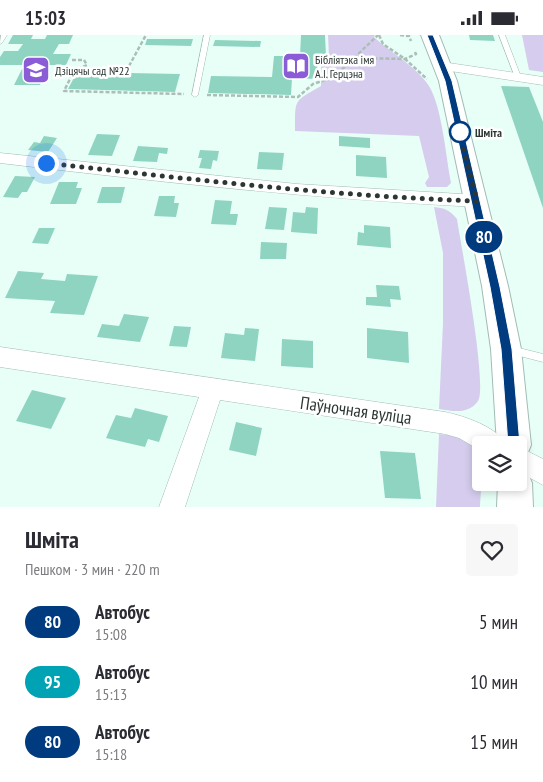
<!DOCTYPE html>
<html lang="ru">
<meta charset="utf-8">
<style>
body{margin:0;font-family:"PT Sans Narrow",sans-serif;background:#f7f7f7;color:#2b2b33;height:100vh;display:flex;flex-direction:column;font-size:19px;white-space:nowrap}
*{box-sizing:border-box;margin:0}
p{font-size:16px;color:#7c7c81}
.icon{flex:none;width:28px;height:28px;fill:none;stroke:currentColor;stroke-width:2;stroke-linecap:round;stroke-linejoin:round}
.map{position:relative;height:472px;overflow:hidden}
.side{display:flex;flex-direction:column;background:#fff;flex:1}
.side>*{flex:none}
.badge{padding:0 10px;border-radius:16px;font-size:18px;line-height:32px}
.tools{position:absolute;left:472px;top:401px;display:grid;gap:10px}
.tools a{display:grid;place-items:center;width:55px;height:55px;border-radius:5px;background:#fff;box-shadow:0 2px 8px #0003;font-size:25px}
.you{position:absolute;width:25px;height:25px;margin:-12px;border:4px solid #fff;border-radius:50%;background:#1a73e8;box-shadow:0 0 0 8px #1a73e833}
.map>.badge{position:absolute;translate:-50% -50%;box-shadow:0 0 0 2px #fff}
.round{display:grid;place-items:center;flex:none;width:52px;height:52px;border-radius:5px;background:#f7f7f7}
.summary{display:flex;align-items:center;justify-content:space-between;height:85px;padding:0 25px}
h1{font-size:24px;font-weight:700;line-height:38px}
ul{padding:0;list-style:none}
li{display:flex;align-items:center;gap:15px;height:60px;padding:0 25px}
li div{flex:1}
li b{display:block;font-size:19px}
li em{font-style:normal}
li .badge{min-width:55px;font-weight:700;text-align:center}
.status{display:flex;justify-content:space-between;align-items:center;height:35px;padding:0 25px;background:#fff;direction:ltr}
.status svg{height:14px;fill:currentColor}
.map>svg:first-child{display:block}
</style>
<div class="status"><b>15:03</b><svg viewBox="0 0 49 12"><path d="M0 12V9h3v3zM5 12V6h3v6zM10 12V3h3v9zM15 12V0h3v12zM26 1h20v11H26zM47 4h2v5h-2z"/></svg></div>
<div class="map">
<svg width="543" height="472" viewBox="0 0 543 472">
<rect width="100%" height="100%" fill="#e8fff8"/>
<g fill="#d6cdee">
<path d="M328,0H375L374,2C391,18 416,31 429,51C442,72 446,122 451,148L447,152H427L425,148L429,142L419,101L295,96C295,64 293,67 321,51V24L329,23Z"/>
<path d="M522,0H543V37L529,35Z"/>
<path d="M434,172C444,173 450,175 457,184C461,210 488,351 478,366C468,380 452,376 439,374L443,288V218Z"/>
<path d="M439,399C446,400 456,400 462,403C487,414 481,451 480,472H436Z"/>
</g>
<g fill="#8ed4c1">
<path d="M13,0H33L31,4H45L47,0H73L69,9H59L53,19H71L66,30H42L46,22H40L34,34H47L40,50H14L22,34H28L34,22H26L22,30H0V22L4,16H18L23,9H8Z"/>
<path d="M301,0H325L326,22H317L318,44L292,43L291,60L208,58L211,41L272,42L274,21H300Z"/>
<path d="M469,0H493L495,6L470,5Z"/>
<path d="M147,4H193L191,11L145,10Z"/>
<path d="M215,5L261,6L260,12L213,11Z"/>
<path d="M77,37L180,39L175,57L68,54Z"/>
<path d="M501,51L529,52L543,87V173Z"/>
<path d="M97,99L120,100L112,121L88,120Z"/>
<path d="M44,101L57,103L48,117L28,115L34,107L40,108Z"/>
<path d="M339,101L370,103V113L339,111Z"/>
<path d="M138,111L168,113L167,119L159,118L157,127L133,126Z"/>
<path d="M200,115L219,116L217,126L213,125L211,134L199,133L202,123H198Z"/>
<path d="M259,117L284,118L282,135L257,134Z"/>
<path d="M356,120L386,122L387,143L356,141Z"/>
<path d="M15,141L35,142L27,157H22L18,163L3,162Z"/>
<path d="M59,147H78L76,153H82L76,169H50Z"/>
<path d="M102,152H125L121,168H97Z"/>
<path d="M159,161H175L174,168H179L176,182L154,181Z"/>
<path d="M215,165L232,166L230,179H238L236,190L211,189Z"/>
<path d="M269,172L287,173L284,195L265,194Z"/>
<path d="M306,172L318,173L317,199L291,197L293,177L305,178Z"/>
<path d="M364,190L390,192L391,213L357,210L358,197L364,198Z"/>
<path d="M39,193H55L48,209L32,208Z"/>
<path d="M261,207L287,208L286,224H260Z"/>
<path d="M18,236L44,238L41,244L65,246L67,239L98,241L84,280L50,278L55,266L5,263Z"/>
<path d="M376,250L399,251L401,265L390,264L391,272L366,270V262H377Z"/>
<path d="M124,279L149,282L140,307L97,302L102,289L119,291Z"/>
<path d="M174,291L191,292L187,312L169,311Z"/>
<path d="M245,293L259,294L255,326L221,323L225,298L244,300Z"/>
<path d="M367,293L408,297L409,328L367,323Z"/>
<path d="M282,304L313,306V333L281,331Z"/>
<path d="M32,355L66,363L51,394L16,386Z"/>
<path d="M135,373L168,381L159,407L148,404L145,412L106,403L116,380L131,383Z"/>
<path d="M236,387L262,393L256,421L229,415Z"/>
<path d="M380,416L415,418L421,464L385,463Z"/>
</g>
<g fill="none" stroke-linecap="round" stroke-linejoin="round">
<g stroke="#a1bcb4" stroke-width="1">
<g id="service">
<path d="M1,0H7L2,8L0,9Z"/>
<path d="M204,0H210L198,60L195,62L192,60Z"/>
<path d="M499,0H505L521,42L520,43L515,42Z"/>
<path d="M511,311L543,319V327L508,318L506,315L508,312Z"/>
</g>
</g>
<g stroke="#a1bcb4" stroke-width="1">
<g id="minor">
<path d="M442,27L543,42V50L437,34L435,31Z"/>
<path d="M0,118L297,149L477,160L483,162L485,166L483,170L477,172C317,164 159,147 0,128Z"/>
<path d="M0,312L445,377C464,381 498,392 506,410H481V416L459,403L445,399L220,365L185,472H159L199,362L0,332Z"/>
<path d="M519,412L543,424V450L519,437Z"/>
</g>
</g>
<g stroke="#a1bcb4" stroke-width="2">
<g id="secondary">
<path d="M421,0H439L457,46L508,251L521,314L531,410L526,422L519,425V410H497L491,314L482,251L439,46Z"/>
<path d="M519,432L527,436L532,448L533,472H497L498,448H519Z"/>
</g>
</g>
<g stroke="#abbeb8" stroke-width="2.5" stroke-dasharray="4 2" stroke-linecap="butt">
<path d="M379,0L383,9L405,24L427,44"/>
<path d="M400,0L409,1L411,6"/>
<path d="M354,23L378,0"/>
<path d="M72,25H84L87,30L74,36L64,56L184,59"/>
<path d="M129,31L146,0"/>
<path d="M207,60L298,62L313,49L334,42L354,23L405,24L416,19L415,17"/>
</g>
<use href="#service" fill="#fff" fill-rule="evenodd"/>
<use href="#minor" fill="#fff" fill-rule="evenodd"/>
<use href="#secondary" fill="#fff" fill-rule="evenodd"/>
</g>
<path fill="#003b80" stroke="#fff" d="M427,0H433L452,46L500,252L512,314L520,410L519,414L514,416L510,414L508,410L501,314L490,252L445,46Z"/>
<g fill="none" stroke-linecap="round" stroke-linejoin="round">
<path stroke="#2c3734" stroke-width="5" stroke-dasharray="0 9" d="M46,128C189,144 332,161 477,166L458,91L460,97"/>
</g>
<defs>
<g id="library-square" transform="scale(1.4375)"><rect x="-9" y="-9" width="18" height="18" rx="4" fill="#8a5cd6" stroke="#fff"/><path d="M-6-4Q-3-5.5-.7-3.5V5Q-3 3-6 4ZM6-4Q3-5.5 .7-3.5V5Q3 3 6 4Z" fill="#fff"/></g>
<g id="school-square" transform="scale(1.4375)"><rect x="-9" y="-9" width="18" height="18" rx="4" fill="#8a5cd6" stroke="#fff"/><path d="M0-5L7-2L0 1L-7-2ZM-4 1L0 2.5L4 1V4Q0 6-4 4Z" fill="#fff"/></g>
</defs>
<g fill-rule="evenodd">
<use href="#library-square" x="296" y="31"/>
<use href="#school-square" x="36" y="35"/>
</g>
<circle fill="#fff" stroke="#003b80" stroke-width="2.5" cx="460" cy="97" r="10"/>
<g text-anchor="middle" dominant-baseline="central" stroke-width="5" stroke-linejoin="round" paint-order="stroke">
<g font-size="12" fill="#2c3734" stroke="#fff" text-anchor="start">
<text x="315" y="24">Бібліятэка імя<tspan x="315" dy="14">А.І. Герцэна</tspan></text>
<text x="55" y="35">Дзіцячы сад №22</text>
</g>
<g font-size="12" font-weight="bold" fill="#2c3734" stroke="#fff" text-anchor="start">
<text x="475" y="97">Шміта</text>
</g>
<g font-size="18" fill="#2c3734" stroke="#fff">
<text transform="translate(356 375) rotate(8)">Паўночная вуліца</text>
</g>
</g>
</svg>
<div class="tools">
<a><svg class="icon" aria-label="layers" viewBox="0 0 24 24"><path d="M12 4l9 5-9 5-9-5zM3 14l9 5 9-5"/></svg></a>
</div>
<div class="you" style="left:46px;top:128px"></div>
<b class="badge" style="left:484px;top:202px;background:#003b80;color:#fff">80</b>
</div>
<section class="side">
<div class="summary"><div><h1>Шміта</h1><p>Пешком · 3 мин · 220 m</p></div><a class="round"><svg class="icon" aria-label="heart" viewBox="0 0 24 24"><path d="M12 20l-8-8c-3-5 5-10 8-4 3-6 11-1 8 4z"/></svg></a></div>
<ul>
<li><span class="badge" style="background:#003b80;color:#fff">80</span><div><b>Автобус</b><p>15:08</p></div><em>5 мин</em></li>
<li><span class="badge" style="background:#00a3b4;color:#fff">95</span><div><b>Автобус</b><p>15:13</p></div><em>10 мин</em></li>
<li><span class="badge" style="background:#003b80;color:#fff">80</span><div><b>Автобус</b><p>15:18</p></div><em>15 мин</em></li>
</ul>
</section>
